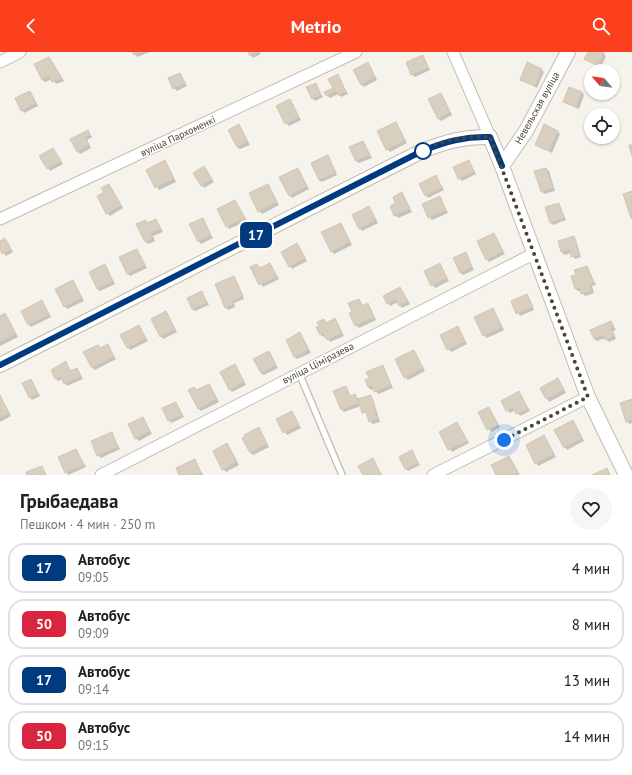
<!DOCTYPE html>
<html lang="ru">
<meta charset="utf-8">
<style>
body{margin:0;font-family:"PT Sans",sans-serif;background:#f6f6f6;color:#202124;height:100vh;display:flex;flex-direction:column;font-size:15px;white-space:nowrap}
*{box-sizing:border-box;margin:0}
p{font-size:13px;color:#757577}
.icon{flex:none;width:22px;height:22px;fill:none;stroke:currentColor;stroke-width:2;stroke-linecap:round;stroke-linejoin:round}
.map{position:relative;height:423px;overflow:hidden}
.panel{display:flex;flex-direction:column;background:#fff;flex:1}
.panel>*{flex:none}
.badge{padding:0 8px;border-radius:6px;font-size:14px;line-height:26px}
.needle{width:26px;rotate:298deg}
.fabs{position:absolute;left:584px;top:12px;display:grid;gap:8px}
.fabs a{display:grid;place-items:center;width:36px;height:36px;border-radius:50%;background:#fff;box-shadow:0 1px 3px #0004;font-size:20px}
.you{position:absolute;width:20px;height:20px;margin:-10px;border:3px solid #fff;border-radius:50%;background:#1a73e8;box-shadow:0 0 0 6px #1a73e833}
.map>.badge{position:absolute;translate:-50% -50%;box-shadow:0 0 0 2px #fff}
.round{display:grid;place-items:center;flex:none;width:42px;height:42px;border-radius:21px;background:#f6f6f6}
.headline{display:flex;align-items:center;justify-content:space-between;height:68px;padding:0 20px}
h1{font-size:19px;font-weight:600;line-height:30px}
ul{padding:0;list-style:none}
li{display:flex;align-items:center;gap:12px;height:50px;margin:0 8px 6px;padding:0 12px;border:2px solid #e0e0e0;border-radius:16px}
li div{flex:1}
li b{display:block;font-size:15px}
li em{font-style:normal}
li .badge{min-width:44px;font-weight:700;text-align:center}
header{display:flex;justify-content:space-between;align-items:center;height:52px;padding:0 20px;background:#fc3f1d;color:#fff;font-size:18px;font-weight:600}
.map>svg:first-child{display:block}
</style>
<header><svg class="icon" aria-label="back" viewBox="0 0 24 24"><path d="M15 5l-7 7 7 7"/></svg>Metrio<svg class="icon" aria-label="search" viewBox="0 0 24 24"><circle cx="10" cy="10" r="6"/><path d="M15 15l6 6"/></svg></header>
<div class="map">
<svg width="632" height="423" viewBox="0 0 632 423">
<rect width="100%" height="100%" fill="#f6f3ec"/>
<g fill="#0003">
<path d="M134,0H150L137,5Z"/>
<path d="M249,0H259L261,2L253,6Z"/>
<path d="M589,0H602L606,4L601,15L586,7Z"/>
<path d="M423,4L430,18L415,25L412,22Z"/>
<path d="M49,6L64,29L56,32L52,27L45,30L42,27Z"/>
<path d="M368,11L377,28L364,35L361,32Z"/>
<path d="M542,18L544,20L537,36L521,27Z"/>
<path d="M180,22L187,34L177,39L174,36Z"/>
<path d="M337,24L348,42L341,45L338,42L330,46L327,43L334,36Z"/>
<path d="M315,32L323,45L315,49L313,47Z"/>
<path d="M30,40L38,54L24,61L22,58Z"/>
<path d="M582,40L584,43L579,57L564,50Z"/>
<path d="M441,42L452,63L441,69L438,66Z"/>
<path d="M290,49L301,68L289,74L286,71Z"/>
<path d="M396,71L407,91L390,100L387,97Z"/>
<path d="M239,73L250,93L240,97L237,95Z"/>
<path d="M88,79L92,85L87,88L91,96L80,102L77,99Z"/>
<path d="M558,80L560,82L552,101L536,93Z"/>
<path d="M363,90L372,106L359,111L356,109Z"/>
<path d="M53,97L63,112L50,119L48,116Z"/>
<path d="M328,105L337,123L322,130L319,128Z"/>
<path d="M469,109L476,122L462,129L459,126Z"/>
<path d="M167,112L176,130L159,138L147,118Z"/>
<path d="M298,117L309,137L292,146L290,143Z"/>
<path d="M546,117L549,119L555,139L544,142L542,139Z"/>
<path d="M206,118L214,130L204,136L202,133Z"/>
<path d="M436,124L444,138L428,146L420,132Z"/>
<path d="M109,133L123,156L110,164L107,161Z"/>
<path d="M268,133L279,153L262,162L259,159Z"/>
<path d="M402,141L412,160L398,166L395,163L397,151Z"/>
<path d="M439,145L448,161L432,168L429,165Z"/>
<path d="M235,149L247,169L229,177L218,157Z"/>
<path d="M559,152L566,168L553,173L550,170Z"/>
<path d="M369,155L378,171L362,179L360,176Z"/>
<path d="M202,167L213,186L201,192L199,189Z"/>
<path d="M156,168L163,180L153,184L155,189L148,192L146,190V169L148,172Z"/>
<path d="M341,172L352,193L334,202L331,199Z"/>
<path d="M493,182L505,202L489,210L487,207Z"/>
<path d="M574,185L576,188L581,205L575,207L571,201L564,203L562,200L559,189Z"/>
<path d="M0,190H7L13,200L6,204L0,195Z"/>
<path d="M297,193L307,209L292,217L290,214Z"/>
<path d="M136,198L147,216L130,224L127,221Z"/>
<path d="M466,201L474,218L463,223L460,220Z"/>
<path d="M270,212L279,227L263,235L252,216L257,213L261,217Z"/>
<path d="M439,212L449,229L435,236L425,219Z"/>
<path d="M105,213L115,232L100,239L97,237Z"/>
<path d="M587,215L596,233L592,234L594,241L585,244L581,239H578L576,237L577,224Z"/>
<path d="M234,225L244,247L234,251L235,255L228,258L226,255Z"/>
<path d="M73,229L84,249L67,257L65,254Z"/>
<path d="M400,236L410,252L402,256L398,250L390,254L388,251Z"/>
<path d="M202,241L209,253L195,259L192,257Z"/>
<path d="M527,243L534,258L520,264L512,249Z"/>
<path d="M359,248L363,254L368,253L370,255L376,268L359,276L356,273L353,260Z"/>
<path d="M42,249L51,265L31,275L22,259Z"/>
<path d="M493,257L504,278L487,286L484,283Z"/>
<path d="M166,260L177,280L163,287L161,284Z"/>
<path d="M5,262L18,285L0,294V265Z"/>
<path d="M324,268L327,271L335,268L344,284L330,290L326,284L324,285L321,283L318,276Z"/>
<path d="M611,270L616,278L613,279L616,287L609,290L605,286L597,289L594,287Z"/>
<path d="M139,274L148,289L130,298L121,283Z"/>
<path d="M458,275L467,292L451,300L441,283Z"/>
<path d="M300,282L311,301L297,307L295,305Z"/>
<path d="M107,293L116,307L95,318L93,316L100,296Z"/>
<path d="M414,299L425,319L408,328L405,325Z"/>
<path d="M269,300L278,316L264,323L261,321Z"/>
<path d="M66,310L71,320L77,317L83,327L67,334L63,327L58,329L56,327Z"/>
<path d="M235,313L246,333L232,340L230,337Z"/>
<path d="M383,314L393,336L378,342L374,336L371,338L368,335L366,328Z"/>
<path d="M558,327L566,341L549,350L541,336Z"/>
<path d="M31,328L40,344L32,348L30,345Z"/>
<path d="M209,333L219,350L201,359L198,356L194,336L197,339Z"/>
<path d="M346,335L351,345L355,343L359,348L371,345L373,347L380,370L372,372L368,362L363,360L361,354L344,360L342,358L335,340Z"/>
<path d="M519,341L530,359L520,364L515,358L510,361L507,358Z"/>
<path d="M0,344L11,364L0,370Z"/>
<path d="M632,348V371L630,372L627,370Z"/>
<path d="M176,351L184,365L171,371L169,368Z"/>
<path d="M489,356L500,375L491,380L480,360Z"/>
<path d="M291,360L301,376L287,383L277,367Z"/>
<path d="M143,366L152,382L139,389L136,386Z"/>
<path d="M573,370L584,389L567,398L556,379Z"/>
<path d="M457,371L469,391L452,400L440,380Z"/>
<path d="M259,376L269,395L253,403L250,400Z"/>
<path d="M111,381L120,397L101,406L98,403Z"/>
<path d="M544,385L556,405L538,414L536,411Z"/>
<path d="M227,392L239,413L226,420L223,417Z"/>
<path d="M76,398L86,415L68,423L59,406Z"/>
<path d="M412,400L420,413L408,419L406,417Z"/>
<path d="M509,405L519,423H497L492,413Z"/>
<path d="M195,408L203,423H180Z"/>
<path d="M373,408L382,423H364Z"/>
</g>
<g fill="#d8cfc1" stroke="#d3c7b4">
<path d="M132,0H142L134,3Z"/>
<path d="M248,0H257L250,4Z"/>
<path d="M588,0H604L598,14L584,7Z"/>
<path d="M423,3L428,16L411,23L406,10Z"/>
<path d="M49,5L62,26L52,30L50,24L42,28L34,12Z"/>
<path d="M368,10L375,25L361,33L353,18Z"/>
<path d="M527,10L542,17L535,34L520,28Z"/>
<path d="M180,21L185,31L173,37L168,26Z"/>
<path d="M338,22L346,40L338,43L336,39L326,44L324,40L333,36L328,27Z"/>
<path d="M316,31L321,43L312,47L306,35Z"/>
<path d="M569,35L582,40L576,55L563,50Z"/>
<path d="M30,39L36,51L21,59L15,46Z"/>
<path d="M441,41L450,60L438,67L428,47Z"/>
<path d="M290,47L299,65L285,72L276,54Z"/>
<path d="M396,70L405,88L386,98L377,79Z"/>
<path d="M239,72L248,90L237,95L228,78Z"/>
<path d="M544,72L558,79L549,99L535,93Z"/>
<path d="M88,78L90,83L85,85L89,93L77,100L70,87Z"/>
<path d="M363,89L370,103L356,109L349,95Z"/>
<path d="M629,93H632V104Z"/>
<path d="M53,96L61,109L47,117L39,104Z"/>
<path d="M328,103L336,121L319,128L311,111Z"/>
<path d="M165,108L174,127L155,136L146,118Z"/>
<path d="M469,108L474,120L458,127L453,115Z"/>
<path d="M204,114L212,127L201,134L193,121Z"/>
<path d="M298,116L307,134L289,144L279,125Z"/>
<path d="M546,116L553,136L541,140L534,119Z"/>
<path d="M436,123L442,136L425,144L419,132Z"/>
<path d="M109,132L121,153L106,162L97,144L104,140L101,136Z"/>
<path d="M268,132L277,150L258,160L249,141Z"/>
<path d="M632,139V166H631L623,142Z"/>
<path d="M402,140L410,157L394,164L390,154L395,151L393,145Z"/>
<path d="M440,144L446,158L428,166L422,152Z"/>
<path d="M235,148L245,166L226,175L217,157Z"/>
<path d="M559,151L564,166L550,171L545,155Z"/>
<path d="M369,154L376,168L359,177L352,163Z"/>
<path d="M203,166L211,183L198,190L189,172Z"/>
<path d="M156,167L161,177L151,181L153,186L145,190L136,172L146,168L147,171Z"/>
<path d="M341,171L350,190L331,200L321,180Z"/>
<path d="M494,181L503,199L486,208L477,189Z"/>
<path d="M574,184L579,203L571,205L570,198L561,200L558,189Z"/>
<path d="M5,186L11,197L2,202L0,197V189Z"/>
<path d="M297,191L305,206L289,215L281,200Z"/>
<path d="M137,197L145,213L127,222L119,205Z"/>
<path d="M466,200L472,215L460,221L453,206Z"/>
<path d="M270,211L277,225L259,233L250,215L257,212L260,216Z"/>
<path d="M440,211L447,226L431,234L424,219Z"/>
<path d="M105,212L113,230L97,237L89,220Z"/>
<path d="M587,214L594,231L590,232L592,239L581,242L580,236L575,237L571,224L576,223L574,218Z"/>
<path d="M234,224L243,244L232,249L234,252L225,256L215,232Z"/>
<path d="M73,228L82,246L64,255L55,237Z"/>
<path d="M400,235L408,249L399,254L396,247L387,252L383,244Z"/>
<path d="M202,239L207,251L192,257L187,246Z"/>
<path d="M527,242L533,255L516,262L511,249Z"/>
<path d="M359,247L362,254L368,251L374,266L355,274L349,261L352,260L348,251Z"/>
<path d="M42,248L49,263L28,273L21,259Z"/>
<path d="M493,256L502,275L483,284L474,265Z"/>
<path d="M166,259L175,277L160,285L151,267Z"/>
<path d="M5,261L16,282L0,290V264Z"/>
<path d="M335,266L342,281L327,288L323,281L320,283L316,275L319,274L317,270L324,267L326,271Z"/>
<path d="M611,269L614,275L611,276L614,284L605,288L603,283L594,287L590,278Z"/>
<path d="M139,273L146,287L127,296L120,283Z"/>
<path d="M458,274L465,290L447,298L440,283Z"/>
<path d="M300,280L309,298L294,305L286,288Z"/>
<path d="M108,292L114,305L92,316L83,300L98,293L100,296Z"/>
<path d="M414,298L423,316L404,326L395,307Z"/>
<path d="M269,299L276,313L261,321L253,307Z"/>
<path d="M66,309L70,319L77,316L81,324L64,332L61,325L55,327L51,318Z"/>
<path d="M235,312L244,330L229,338L220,320Z"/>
<path d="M383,313L391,333L374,340L372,334L368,335L365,328L369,326L366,320Z"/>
<path d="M558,326L564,338L546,347L540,336Z"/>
<path d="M31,327L38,341L29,346L22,331Z"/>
<path d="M209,332L217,347L198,357L188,338L194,335L196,338Z"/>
<path d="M346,334L350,344L355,342L359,351L341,358L333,339Z"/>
<path d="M519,339L528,357L516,362L513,356L506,359L501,349Z"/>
<path d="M0,343L9,361L0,366Z"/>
<path d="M371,343L378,367L369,370L366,360L362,361L358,347Z"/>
<path d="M632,347V368L626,370L620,351Z"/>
<path d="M176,350L182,363L168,369L162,356Z"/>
<path d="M489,355L498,373L487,378L478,360Z"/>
<path d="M292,359L299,373L283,381L276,367Z"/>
<path d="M143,365L150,379L135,387L128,372Z"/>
<path d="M573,368L582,386L564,396L554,378Z"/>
<path d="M457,370L467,389L448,398L439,380Z"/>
<path d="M259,375L267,392L250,401L242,386L245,385L244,383Z"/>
<path d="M112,380L118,395L97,404L91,389Z"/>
<path d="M544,383L554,402L535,412L526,393Z"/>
<path d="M227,391L237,410L222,418L213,399Z"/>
<path d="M76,397L84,413L65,421L58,405Z"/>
<path d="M412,398L418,411L405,417L399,405Z"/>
<path d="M509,404L519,422L496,423L491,413Z"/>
<path d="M373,406L381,423H363L358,414Z"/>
<path d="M195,407L201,421L197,423H179L176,416Z"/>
<path d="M42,414L46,423H27L26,420Z"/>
<path d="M607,416L610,423H592Z"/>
</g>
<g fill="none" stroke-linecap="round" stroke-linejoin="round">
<g stroke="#c2bbae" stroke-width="8">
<path id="service" d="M299,321L342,423"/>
</g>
<g stroke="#c2bbae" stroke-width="13">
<g id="minor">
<path d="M453,0L490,85"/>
<path d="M0,10L20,0"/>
<path d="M0,167L356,0"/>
<path d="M101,423L535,201"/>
<path d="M433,423L588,345"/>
</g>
</g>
<g stroke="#c2bbae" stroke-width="16">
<g id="tertiary">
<path d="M568,0L526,79L502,114L588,345L626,423"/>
<path d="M0,313L422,99C445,90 465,84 490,85L502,114"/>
</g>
</g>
<use href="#service" stroke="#fff" stroke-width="5.5"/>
<use href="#minor" stroke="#fff" stroke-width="11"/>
<use href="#tertiary" stroke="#fff" stroke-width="14"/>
</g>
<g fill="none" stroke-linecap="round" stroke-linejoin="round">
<g stroke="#fff" stroke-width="9">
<path id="line" d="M0,313L422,99C445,90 465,84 490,85L502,114"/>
</g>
<use href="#line" stroke="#003b80" stroke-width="6"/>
<path stroke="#4b4439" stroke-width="4" stroke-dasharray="0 7.2" d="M423,99C439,88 468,84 490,85L588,345L504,388"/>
</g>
<circle fill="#fff" stroke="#003b80" stroke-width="2" cx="423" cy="99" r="8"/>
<g text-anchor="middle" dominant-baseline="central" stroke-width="3" stroke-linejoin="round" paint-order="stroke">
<g font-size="10" fill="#4b4439" stroke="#fff">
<text transform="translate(537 56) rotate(-61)">Невельская вуліца</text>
<text transform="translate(178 84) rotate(-25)">вуліца Пархоменкі</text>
<text transform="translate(318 311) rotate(-27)">вуліца Ціміразева</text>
</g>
</g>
</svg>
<div class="fabs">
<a><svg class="needle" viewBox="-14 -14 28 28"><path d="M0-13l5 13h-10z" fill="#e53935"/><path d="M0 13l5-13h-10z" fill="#757577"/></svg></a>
<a><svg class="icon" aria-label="locate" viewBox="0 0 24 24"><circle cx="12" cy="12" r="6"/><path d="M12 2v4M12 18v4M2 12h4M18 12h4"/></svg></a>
</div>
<div class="you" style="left:504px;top:388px"></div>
<b class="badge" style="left:256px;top:183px;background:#003b80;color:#fff">17</b>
</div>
<section class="panel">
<div class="headline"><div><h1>Грыбаедава</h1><p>Пешком · 4 мин · 250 m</p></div><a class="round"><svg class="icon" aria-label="heart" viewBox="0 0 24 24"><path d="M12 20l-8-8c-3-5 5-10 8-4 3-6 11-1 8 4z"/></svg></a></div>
<ul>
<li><span class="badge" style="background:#003b80;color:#fff">17</span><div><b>Автобус</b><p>09:05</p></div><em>4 мин</em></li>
<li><span class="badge" style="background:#d7263d;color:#fff">50</span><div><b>Автобус</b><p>09:09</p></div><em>8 мин</em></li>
<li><span class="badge" style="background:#003b80;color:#fff">17</span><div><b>Автобус</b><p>09:14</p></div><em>13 мин</em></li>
<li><span class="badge" style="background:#d7263d;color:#fff">50</span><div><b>Автобус</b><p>09:15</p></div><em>14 мин</em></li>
</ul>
</section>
